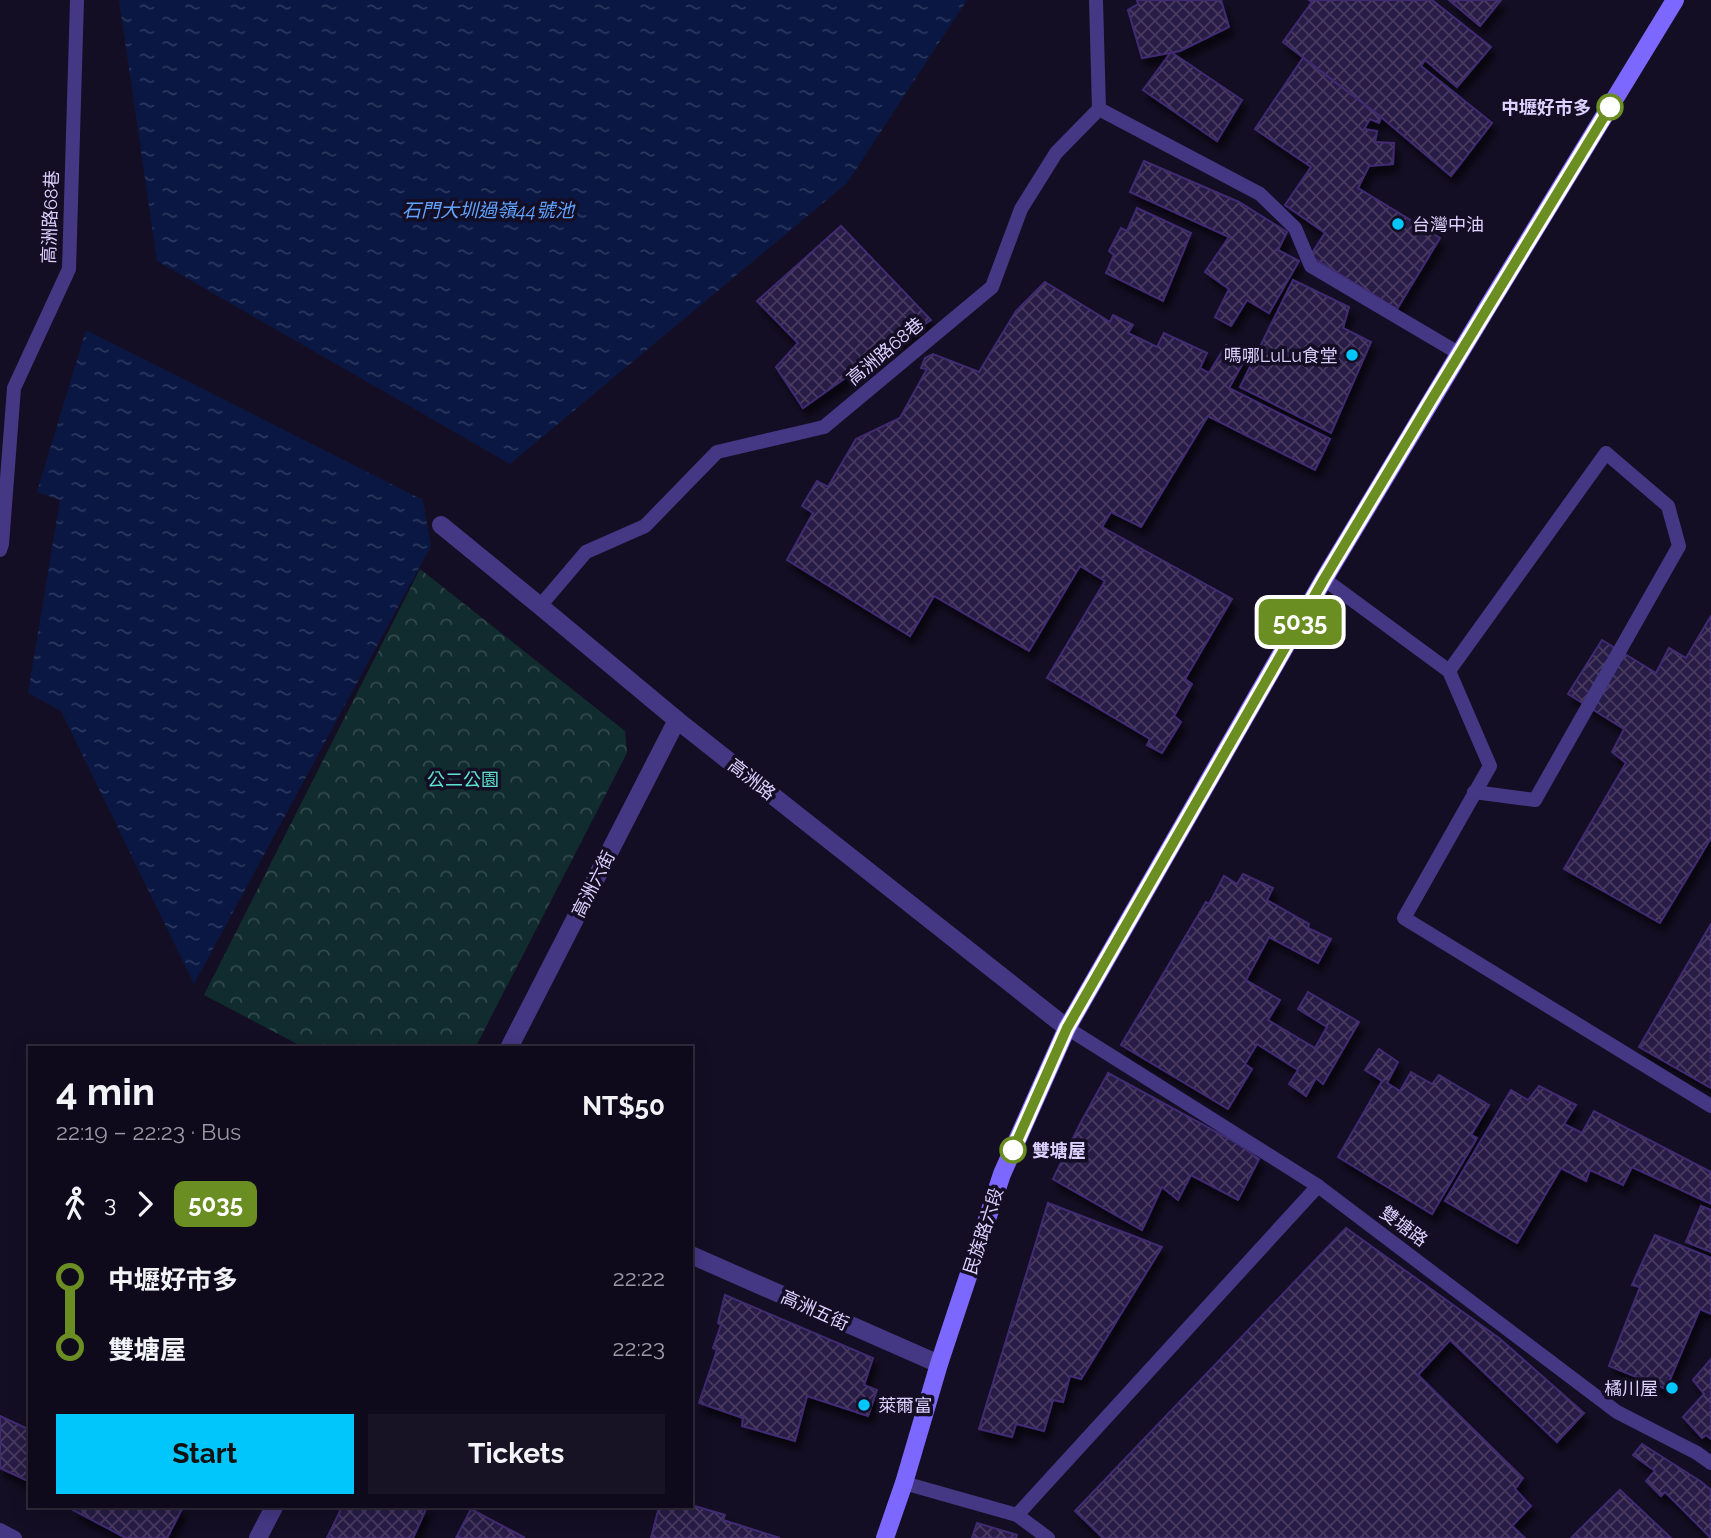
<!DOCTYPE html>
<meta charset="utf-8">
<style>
body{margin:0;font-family:Raleway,"Noto Sans TC",sans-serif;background:#181324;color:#f1f3f6;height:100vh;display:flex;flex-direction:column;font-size:26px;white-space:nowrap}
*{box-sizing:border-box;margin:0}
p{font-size:23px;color:#9b9aa3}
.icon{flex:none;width:38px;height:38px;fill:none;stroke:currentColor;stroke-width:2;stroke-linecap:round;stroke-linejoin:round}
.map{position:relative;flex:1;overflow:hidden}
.details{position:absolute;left:28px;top:1046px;width:665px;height:462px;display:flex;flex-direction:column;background:#0f0a1b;border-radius:0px;box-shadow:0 4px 18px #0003,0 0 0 2px #2f2b3a}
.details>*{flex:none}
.badge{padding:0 14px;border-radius:10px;font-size:24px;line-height:46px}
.map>.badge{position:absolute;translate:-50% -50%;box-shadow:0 0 0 4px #fff}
.legs{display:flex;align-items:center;gap:10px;height:77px;padding:0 28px;font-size:23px}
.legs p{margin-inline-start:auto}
.head{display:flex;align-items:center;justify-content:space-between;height:119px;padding:0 28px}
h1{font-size:38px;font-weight:700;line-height:52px}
.cta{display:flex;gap:14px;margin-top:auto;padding:14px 28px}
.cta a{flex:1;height:80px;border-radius:0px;background:#00c6fc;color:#111;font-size:28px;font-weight:700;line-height:80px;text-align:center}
.cta a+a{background:#181324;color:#f1f3f6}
ul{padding:0 28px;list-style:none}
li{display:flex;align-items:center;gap:24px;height:70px;font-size:26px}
li i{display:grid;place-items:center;width:10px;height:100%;margin:0 9px;background:currentColor}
li i::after{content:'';width:18px;height:18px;margin:-9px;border:5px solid;border-radius:50%;background:#0f0a1b}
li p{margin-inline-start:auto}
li:first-child i{background:linear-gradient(#0000 50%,currentColor 0)}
li:last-child i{background:linear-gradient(currentColor 50%,#0000 0)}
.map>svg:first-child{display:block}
</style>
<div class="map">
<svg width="1711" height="1538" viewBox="0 0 1711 1538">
<defs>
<pattern id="forest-crowns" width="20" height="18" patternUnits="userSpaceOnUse" patternTransform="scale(1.75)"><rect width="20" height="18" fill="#112c2e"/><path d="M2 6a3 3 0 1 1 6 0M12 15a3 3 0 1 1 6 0" fill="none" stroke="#334a4d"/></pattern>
<pattern id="water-ripples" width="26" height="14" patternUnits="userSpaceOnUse" patternTransform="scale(1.75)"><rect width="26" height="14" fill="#091742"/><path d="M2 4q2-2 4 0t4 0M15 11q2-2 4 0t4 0" fill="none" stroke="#2c385e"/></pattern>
<pattern id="building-cross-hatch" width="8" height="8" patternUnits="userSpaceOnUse" patternTransform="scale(1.75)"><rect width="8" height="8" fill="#281a45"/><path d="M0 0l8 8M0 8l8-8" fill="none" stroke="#473a61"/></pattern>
<filter id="shadow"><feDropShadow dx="4.5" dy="8" stdDeviation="3.5" flood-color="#0009"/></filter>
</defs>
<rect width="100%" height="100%" fill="#140e24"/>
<path fill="url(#forest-crowns)" d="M420,569L625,731L627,753L475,1048H305L204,995Z"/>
<g fill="url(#water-ripples)">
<path d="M119,0H967L847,183L510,464L157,261Z"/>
<path d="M86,330L423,500L431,546L194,984L61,711L28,693L60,500L37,492Z"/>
</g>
<g fill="url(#building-cross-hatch)" stroke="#412c72" stroke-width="2" filter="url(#shadow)">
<path d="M1137,0H1221L1229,27L1180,51L1142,58L1128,10L1138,4Z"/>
<path d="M1309,0H1432L1491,47L1457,87L1425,60L1421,66L1492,123L1451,176L1381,117L1283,42L1312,2Z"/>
<path d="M1449,0H1501L1480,26Z"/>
<path d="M1171,52L1242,100L1217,141L1143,90Z"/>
<path d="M1303,58L1381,117L1379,123L1370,119L1364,129L1377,131L1375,142L1394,143L1393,164L1369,166L1358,188L1440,238L1397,309L1310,256L1325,233L1285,205L1311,167L1255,129Z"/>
<path d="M1144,161L1239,202L1287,232L1278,250L1299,261L1269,313L1247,300L1231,326L1215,317L1229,289L1205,272L1229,237L1130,192Z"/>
<path d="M1137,208L1191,233L1163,301L1106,273L1114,255L1109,251L1121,228L1127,231Z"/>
<path d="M841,226L931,320L893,344L803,408L776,367L798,343L757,301Z"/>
<path d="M1293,280L1349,307L1343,328L1371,342L1331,433L1240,387Z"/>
<path d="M1045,282L1110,322L1113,315L1133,325L1128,333L1157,347L1164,333L1207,353L1200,368L1209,373L1226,345L1247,356L1229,388L1330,439L1315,470L1208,416L1141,527L1111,512L1102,527L1232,599L1185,679L1192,684L1174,716L1181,722L1162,753L1147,745L1150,739L1047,678L1105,581L1080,566L1029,651L934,596L910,636L787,560L813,513L802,506L817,481L828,487L856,439L900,418L927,369L921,368L925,358L933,354L979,372L1016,311Z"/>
<path d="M1711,616V838L1660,923L1564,869L1626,763L1612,752L1624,729L1568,694L1602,640L1656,673L1669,648L1686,658Z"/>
<path d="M1243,874L1273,888L1267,900L1309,924L1308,928L1331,939L1318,963L1269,937L1246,980L1280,1000L1268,1020L1315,1048L1327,1027L1298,1009L1308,992L1359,1022L1323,1084L1316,1078L1306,1096L1289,1084L1298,1070L1257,1044L1245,1064L1252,1069L1228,1109L1121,1045L1206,902L1209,904L1224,876L1237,884Z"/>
<path d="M1711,924V1088L1639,1047Z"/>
<path d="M1379,1049L1398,1062L1387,1083L1400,1091L1411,1072L1432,1084L1439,1075L1489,1105L1471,1135L1477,1138L1432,1214L1338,1157L1382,1081L1365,1070Z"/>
<path d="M1108,1073L1235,1142L1259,1159L1238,1200L1191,1175L1178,1200L1162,1187L1142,1230L1053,1179L1080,1124Z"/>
<path d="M1539,1086L1576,1105L1564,1124L1582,1133L1594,1111L1711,1172V1204L1632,1167L1623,1185L1590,1170L1586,1181L1561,1168L1517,1243L1445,1201L1511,1090L1528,1100Z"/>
<path d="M1048,1203L1162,1247L1081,1379L1070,1376L1063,1402L1053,1400L1044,1431L1016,1424L1012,1437L979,1429Z"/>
<path d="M1701,1206L1711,1210V1252L1686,1242Z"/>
<path d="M1346,1228L1499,1338L1584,1413L1557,1442L1450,1340L1418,1375L1523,1478L1515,1489L1531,1506L1512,1526L1525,1538H1103L1075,1511Z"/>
<path d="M1655,1235L1711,1258V1314L1700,1309L1666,1389L1609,1366L1640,1287L1632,1285Z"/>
<path d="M725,1295L873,1358L864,1385L877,1390L868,1416L807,1396L795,1441L742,1426L743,1418L699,1403L717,1350L713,1348L721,1325L718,1323Z"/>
<path d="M1711,1359V1439L1706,1435L1702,1438L1683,1417L1704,1394L1693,1380Z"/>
<path d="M0,1416L30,1430V1482L0,1468Z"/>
<path d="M1642,1444L1700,1481L1711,1490V1538L1665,1492L1661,1496L1646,1481L1655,1471L1633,1455Z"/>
<path d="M1620,1490L1671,1538H1571Z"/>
<path d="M691,1505L725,1515L723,1520L780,1538H651L659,1507H691Z"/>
<path d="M74,1507H183L167,1538H126L73,1510Z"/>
<path d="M342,1507H427L413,1538H327Z"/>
<path d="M471,1509L525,1538H456Z"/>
<path d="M977,1523L1017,1535L1016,1538H972Z"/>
</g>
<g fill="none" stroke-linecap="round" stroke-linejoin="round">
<g stroke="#443884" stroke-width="14">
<path d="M1099,109L1260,194L1295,228L1311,266L1460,354"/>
<path d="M0,550L2,544L14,388L69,269L77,0"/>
<path d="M1324,579L1449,671L1490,766L1404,918L1711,1106"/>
<path d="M540,606L586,552L645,526L717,452L824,427L992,287L1021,209L1056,153L1099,109L1096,0"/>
<path d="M1449,671L1606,453L1668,506L1679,546L1535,800L1474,792"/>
<path d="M1067,1028L1318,1186L1617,1412L1697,1453L1711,1463"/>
<path d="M904,1483L1017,1515L1048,1538"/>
<path d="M1017,1515L1318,1186"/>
<path d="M0,1530L15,1538"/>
</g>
<g stroke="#443884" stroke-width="18">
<path d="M441,525L540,606L677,720L1067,1028"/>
<path d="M509,1048L677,720"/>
<path d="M691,1255L939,1364"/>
<path d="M258,1538L274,1507"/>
</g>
<path stroke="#7d68ff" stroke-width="18" d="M885,1538L904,1483L939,1364L1002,1174L1067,1028L1324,579L1484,313L1675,0"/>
</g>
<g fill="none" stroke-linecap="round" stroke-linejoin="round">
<g stroke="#fff" stroke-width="16">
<path id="line-1" d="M1013,1150L1067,1028L1270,674L1324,579L1432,399L1610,107"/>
</g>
<use href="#line-1" stroke="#6b8e23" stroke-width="10"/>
</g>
<g fill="#fff" stroke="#6b8e23" stroke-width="3.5">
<circle cx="1610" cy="107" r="12"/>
<circle cx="1013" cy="1150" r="12"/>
</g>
<g fill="#00c6fc" stroke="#140e24" stroke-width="2.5">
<circle cx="1398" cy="224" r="7"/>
<circle cx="1352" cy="355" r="7"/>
<circle cx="1672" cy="1388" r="7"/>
<circle cx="864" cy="1405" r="7"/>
</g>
<g text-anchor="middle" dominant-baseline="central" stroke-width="7" stroke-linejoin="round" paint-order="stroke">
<g font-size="18" font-weight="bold" fill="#dcd1ff" stroke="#140e24" text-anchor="end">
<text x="1591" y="107">中壢好市多</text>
<text x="1032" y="1150" text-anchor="start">雙塘屋</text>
</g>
<g font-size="18" fill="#dcd1ff" stroke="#140e24">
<text transform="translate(50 217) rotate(-88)">高洲路68巷</text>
<text transform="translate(885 351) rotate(-40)">高洲路68巷</text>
<text transform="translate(752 779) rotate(38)">高洲路</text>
<text transform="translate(593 884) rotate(-63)">高洲六街</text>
<text transform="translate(1404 1226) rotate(37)">雙塘路</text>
<text transform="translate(983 1231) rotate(-72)">民族路六段</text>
<text transform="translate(815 1310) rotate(24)">高洲五街</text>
</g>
<g font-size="18" fill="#dcd1ff" stroke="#140e24" text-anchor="start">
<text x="1412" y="224">台灣中油</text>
<text x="1338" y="355" text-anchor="end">嗎哪LuLu食堂</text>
<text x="1658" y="1388" text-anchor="end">橘川屋</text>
<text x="878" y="1405">萊爾富</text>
</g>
<g font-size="18" fill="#5be1cf" stroke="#140e24">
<text x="463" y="779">公二公園</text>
</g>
<g font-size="19" font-style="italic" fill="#5fa3ff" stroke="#140e24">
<text x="488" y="210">石門大圳過嶺44號池</text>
</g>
</g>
</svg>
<b class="badge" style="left:1300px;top:622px;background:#6b8e23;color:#fff">5035</b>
<section class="details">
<div class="head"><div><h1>4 min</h1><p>22:19 – 22:23 · Bus</p></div><b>NT$50</b></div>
<div class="legs"><svg class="icon" aria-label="walk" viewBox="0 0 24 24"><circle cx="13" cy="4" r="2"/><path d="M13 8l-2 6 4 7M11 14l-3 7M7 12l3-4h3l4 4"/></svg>3<svg class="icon" aria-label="forward" viewBox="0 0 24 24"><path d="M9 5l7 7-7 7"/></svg><b class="badge" style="background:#6b8e23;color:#fff">5035</b></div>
<ul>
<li><i style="color:#6b8e23"></i><b>中壢好市多</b><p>22:22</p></li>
<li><i style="color:#6b8e23"></i><b>雙塘屋</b><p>22:23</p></li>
</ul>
<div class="cta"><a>Start</a><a>Tickets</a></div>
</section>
</div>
